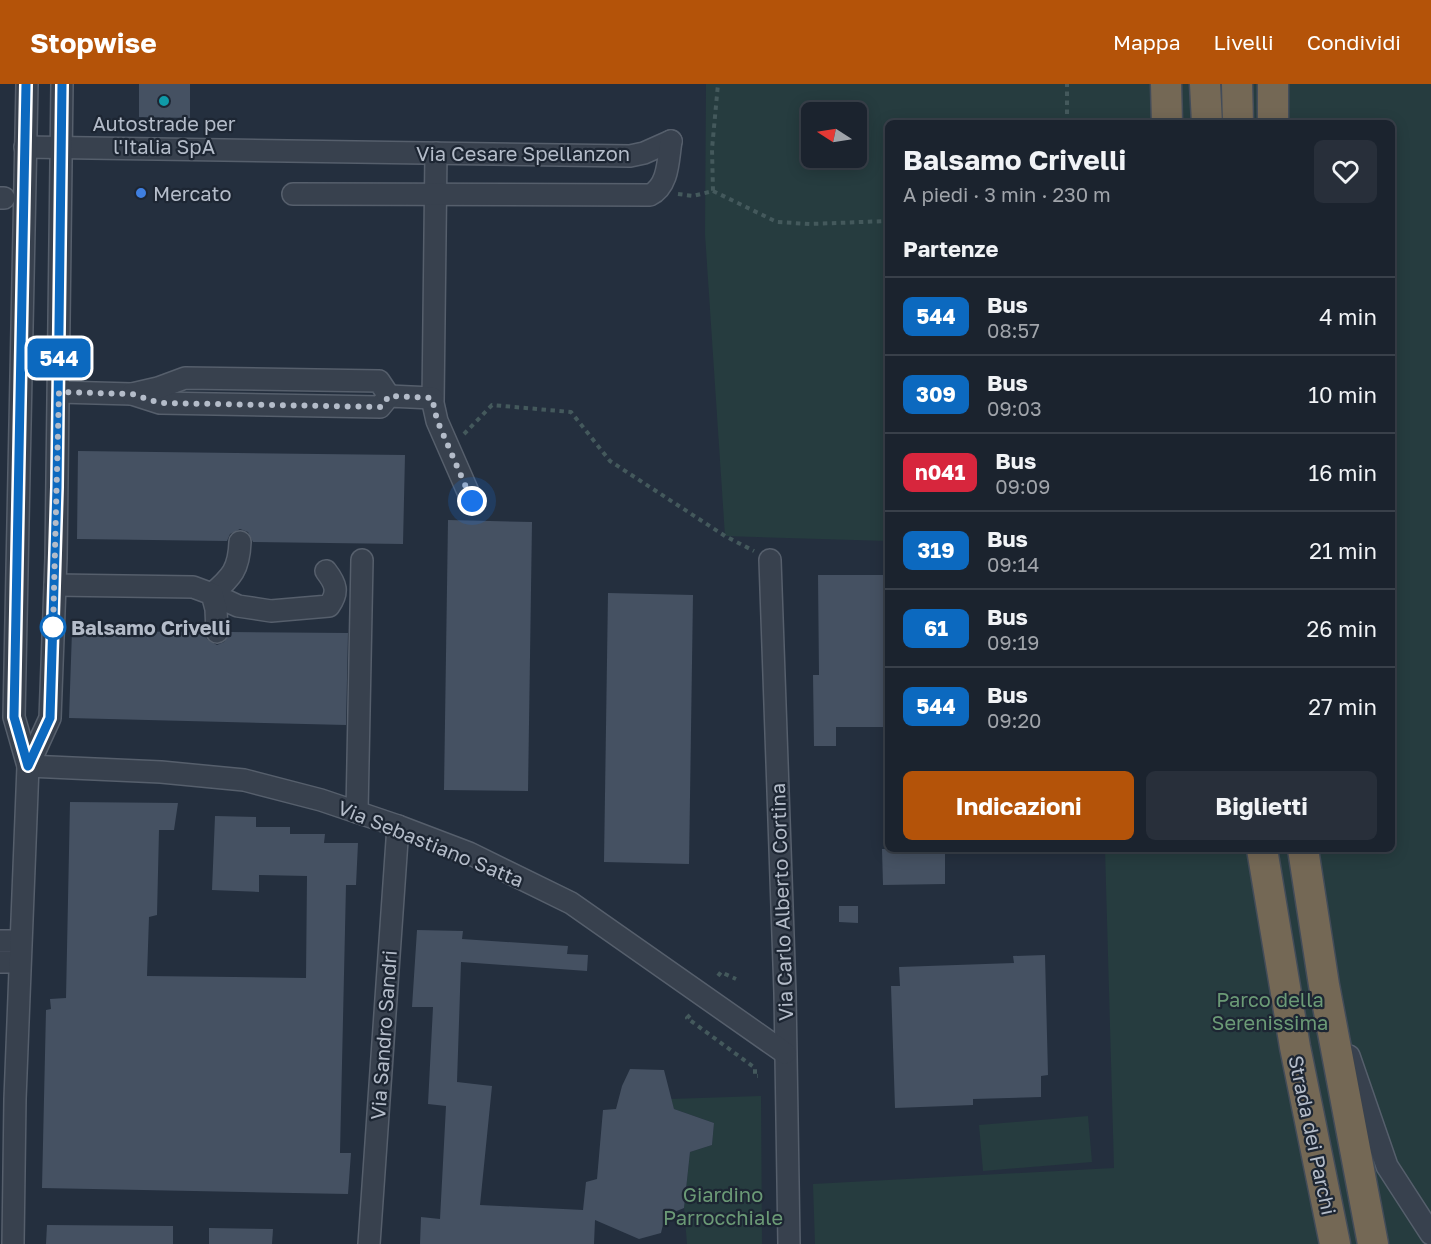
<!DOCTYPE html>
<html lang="it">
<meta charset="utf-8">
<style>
body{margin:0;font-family:"Golos Text",sans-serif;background:#282f3a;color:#f1f3f6;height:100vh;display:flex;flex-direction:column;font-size:22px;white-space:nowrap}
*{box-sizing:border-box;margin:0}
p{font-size:20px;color:#a0a4aa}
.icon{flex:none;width:33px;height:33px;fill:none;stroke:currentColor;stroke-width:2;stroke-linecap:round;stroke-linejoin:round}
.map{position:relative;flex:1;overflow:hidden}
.details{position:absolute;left:885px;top:36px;width:510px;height:732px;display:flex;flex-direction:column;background:#1b232e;border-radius:9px;box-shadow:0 3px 15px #0003,0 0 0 2px #39404a}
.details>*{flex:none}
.badge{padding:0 12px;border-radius:9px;font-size:21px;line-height:39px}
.needle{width:39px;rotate:282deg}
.controls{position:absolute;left:801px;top:18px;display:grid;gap:12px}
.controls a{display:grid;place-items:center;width:66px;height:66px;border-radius:9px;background:#1b232e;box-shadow:0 3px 15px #0003,0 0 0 2px #39404a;font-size:30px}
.you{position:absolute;width:30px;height:30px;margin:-15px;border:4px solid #fff;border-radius:50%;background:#1a73e8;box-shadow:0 0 0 9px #1a73e833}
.map>.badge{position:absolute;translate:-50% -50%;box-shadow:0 0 0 3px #fff}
h2{padding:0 18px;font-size:22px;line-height:54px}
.round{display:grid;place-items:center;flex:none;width:63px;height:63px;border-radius:9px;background:#282f3a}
.overview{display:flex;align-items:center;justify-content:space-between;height:102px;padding:0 18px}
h1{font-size:28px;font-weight:700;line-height:45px}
.primary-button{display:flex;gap:12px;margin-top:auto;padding:12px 18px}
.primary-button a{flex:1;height:69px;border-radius:9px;background:#b45309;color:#fff;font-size:24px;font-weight:700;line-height:69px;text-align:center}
.primary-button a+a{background:#282f3a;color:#f1f3f6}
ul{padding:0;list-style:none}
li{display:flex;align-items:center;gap:18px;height:78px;padding:0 18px;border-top:2px solid #39404a}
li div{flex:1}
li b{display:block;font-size:22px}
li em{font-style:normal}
li .badge{min-width:66px;font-weight:700;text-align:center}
header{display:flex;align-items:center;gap:36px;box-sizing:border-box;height:84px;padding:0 30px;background:#b45309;color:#fff}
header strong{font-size:28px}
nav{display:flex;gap:33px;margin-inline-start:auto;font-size:21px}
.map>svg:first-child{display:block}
</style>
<header>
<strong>Stopwise</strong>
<nav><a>Mappa</a><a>Livelli</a><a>Condividi</a></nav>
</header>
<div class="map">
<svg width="1431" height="1160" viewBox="0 0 1431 1160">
<rect width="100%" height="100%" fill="#242f3e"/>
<g fill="#263c3f" fill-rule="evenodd">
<path d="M706,0H1431V1160H815L813,1100L1114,1084L1105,765H1392V39H888V457L725,452L705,150ZM812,28H856V74H812Z"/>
<path d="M761,1012L762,1160H687L684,1124L690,1068L712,1061L714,1039L674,1025L671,1015Z"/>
<path d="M1088,1032L1092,1078L983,1087L979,1041Z"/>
</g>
<g fill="#455162">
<path d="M139,0H190V34L139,33Z"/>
<path d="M78,367L405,371L403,460L253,458L248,448L240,445L230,450L227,457L77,455Z"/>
<path d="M448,436L532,438L528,707L444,706Z"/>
<path d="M818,491H888V643H836V662H814L813,591H819Z"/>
<path d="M608,509L693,511L689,780L604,778Z"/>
<path d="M72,547L204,548L207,555L217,561L224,558L230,548L348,549L346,641L69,634Z"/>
<path d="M70,718L178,719L174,746H159L157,831L149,833L147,892L306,894L307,792L259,791V808L212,806L215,732L256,733V743H290V750H325L324,759H358L356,801H346L340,1069H351L348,1110L42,1104L46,926L51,925L50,915L66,914Z"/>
<path d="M882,765H945V800L883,801Z"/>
<path d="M839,822H858V839L839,838Z"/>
<path d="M417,846L463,847L462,855L568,862L567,870L588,871L587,887L461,878L457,998L492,1002L480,1121L583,1126L586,1098L597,1095L603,1026L616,1025L622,1002L630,985L664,986L674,1025L714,1039L712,1061L690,1068L684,1124L665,1132L661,1149L639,1155L595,1136L594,1160H420L421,1133L440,1135L446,1022L428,1020L433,923H412Z"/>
<path d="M1045,871L1048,991L1041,992V1013L973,1015V1021L895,1024L891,902H900L899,883L1014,879L1013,872Z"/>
<path d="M47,1141L173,1142V1160H46Z"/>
<path d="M209,1144L273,1145L272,1160H209Z"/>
</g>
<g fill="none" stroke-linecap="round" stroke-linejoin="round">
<g stroke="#565f6c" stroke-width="24">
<g id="minor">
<path d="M25,63L630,72L644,69L671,57"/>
<path d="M436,69L433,319L437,337L472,417"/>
<path d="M293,110L650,111C669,102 668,75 671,57"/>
<path d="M0,114H4"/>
<path d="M59,308L132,310L160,319L380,323L389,312L432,314"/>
<path d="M132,310L158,304L185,294L379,297L389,312"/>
<path d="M240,458C239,485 232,493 212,510L238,522L271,527L329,522C339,508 336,500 326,487"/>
<path d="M770,476L785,909L789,1160"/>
<path d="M55,501L193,503L212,510L216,525L217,548"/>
<path d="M28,682L161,688L244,696L321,716L398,742L469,769L571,819L785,969"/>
<path d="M28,682L50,634L56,474L62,0"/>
<path d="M357,728L362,476"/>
<path d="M0,857H20"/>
<path d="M0,878H19"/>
<path d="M1349,972L1387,1082L1431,1150"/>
<path d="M13,1160L15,1015L28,682L14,633L27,0"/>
<path d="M369,1160L398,742"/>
</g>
</g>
<g stroke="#434c59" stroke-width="33">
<g id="highway">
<path d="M1166,0L1167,39"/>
<path d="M1205,0L1207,39"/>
<path d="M1237,0L1238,39"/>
<path d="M1273,0V39"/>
<path d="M1262,765L1295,963L1335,1160"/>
<path d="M1303,765L1324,901L1373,1160"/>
</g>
</g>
<g stroke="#44595c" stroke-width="4" stroke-dasharray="4.5 4.5" stroke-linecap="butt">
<path d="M1067,39V0"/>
<path d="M713,107L777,138L810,140L888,137"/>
<path d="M678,110L693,112L713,107L712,65L718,0"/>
<path d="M464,350L492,321L571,328L610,377L725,452L754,467"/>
<path d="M718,892L721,888L736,895"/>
<path d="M690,931L687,934L755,984V992H758"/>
</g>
<use href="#minor" stroke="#38414e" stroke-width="21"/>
<use href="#highway" stroke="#746855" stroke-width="30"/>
</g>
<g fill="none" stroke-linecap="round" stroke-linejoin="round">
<g stroke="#fff" stroke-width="14">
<path id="line" d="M26,0L14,633L28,682L50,634L57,403L62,0"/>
</g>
<use href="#line" stroke="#0c69bf" stroke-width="9"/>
<path stroke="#b4bcc9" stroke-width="6" stroke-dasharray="0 10.8" d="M53,543V545L59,308L132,310L160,319L381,323L389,312L432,314L437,336L472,417"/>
</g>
<circle fill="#0f9aa8" stroke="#1d2633" stroke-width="2" cx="164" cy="17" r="6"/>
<circle fill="#3f7fe0" stroke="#1d2633" stroke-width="2" cx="141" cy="109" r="6"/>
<circle fill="#fff" stroke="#0c69bf" stroke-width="3" cx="53" cy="543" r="12"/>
<g text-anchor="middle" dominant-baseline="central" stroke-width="4.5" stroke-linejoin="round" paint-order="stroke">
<g font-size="20" fill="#b4bcc9" stroke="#1d2633">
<text x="164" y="39">Autostrade per<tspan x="164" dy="23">l'Italia SpA</tspan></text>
<text x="153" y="109" text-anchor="start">Mercato</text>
</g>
<g font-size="20" fill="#b4bcc9" stroke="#1d2633">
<text x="523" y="69">Via Cesare Spellanzon</text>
<text transform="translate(431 759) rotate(22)">Via Sebastiano Satta</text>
<text transform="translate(781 818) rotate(-92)">Via Carlo Alberto Cortina</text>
<text transform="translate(383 951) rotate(-86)">Via Sandro Sandri</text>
<text transform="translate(1313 1051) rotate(78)">Strada dei Parchi</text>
</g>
<g font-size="20" font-weight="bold" fill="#b4bcc9" stroke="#1d2633" text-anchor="start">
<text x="71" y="543">Balsamo Crivelli</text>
</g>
<g font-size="20" fill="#6b9a76" stroke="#1d2633">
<text x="1270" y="915">Parco della<tspan x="1270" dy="23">Serenissima</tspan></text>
<text x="723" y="1110">Giardino<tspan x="723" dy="23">Parrocchiale</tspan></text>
</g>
</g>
</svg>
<div class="controls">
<a><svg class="needle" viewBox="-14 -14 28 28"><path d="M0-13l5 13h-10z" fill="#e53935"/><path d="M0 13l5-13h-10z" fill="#a0a4aa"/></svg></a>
</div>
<div class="you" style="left:472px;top:417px"></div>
<b class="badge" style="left:59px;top:274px;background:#0c69bf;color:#fff">544</b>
<section class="details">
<div class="overview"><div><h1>Balsamo Crivelli</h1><p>A piedi · 3 min · 230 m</p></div><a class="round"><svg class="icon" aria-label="heart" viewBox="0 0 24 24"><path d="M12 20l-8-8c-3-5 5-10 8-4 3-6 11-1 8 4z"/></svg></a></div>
<h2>Partenze</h2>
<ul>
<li><span class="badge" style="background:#0c69bf;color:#fff">544</span><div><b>Bus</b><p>08:57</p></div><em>4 min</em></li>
<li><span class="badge" style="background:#0c69bf;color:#fff">309</span><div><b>Bus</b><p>09:03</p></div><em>10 min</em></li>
<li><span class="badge" style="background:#d7263d;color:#fff">n041</span><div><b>Bus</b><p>09:09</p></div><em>16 min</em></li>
<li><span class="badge" style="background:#0c69bf;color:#fff">319</span><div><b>Bus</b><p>09:14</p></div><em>21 min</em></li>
<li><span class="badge" style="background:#0c69bf;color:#fff">61</span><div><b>Bus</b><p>09:19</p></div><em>26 min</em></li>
<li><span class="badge" style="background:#0c69bf;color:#fff">544</span><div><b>Bus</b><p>09:20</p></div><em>27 min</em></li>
</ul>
<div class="primary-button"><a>Indicazioni</a><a>Biglietti</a></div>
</section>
</div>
